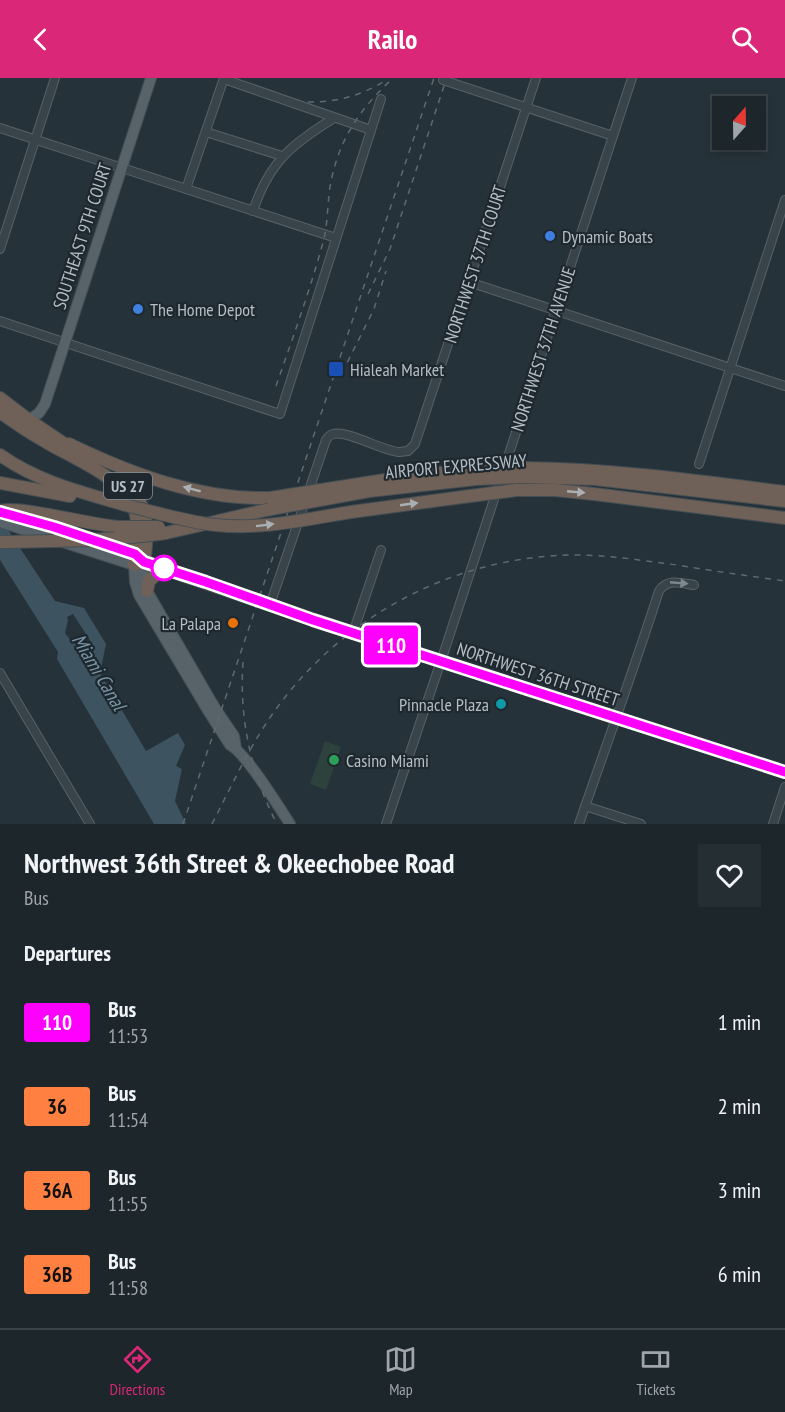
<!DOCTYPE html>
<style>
body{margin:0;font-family:"PT Sans Narrow",sans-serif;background:#252e33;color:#f1f3f6;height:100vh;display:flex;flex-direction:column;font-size:22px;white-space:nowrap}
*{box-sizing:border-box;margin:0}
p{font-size:20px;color:#a0a5a9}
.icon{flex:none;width:33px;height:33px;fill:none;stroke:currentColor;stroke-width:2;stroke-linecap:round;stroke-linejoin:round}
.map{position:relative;height:746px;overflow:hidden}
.sheet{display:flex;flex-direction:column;background:#1c262b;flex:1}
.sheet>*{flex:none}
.badge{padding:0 12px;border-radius:4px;font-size:21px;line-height:39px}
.needle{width:39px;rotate:20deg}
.buttons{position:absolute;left:712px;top:18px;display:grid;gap:12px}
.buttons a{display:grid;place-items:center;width:54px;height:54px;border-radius:0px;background:#1c262b;box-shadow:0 3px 9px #0003,0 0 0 2px #3a4347;font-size:30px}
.map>.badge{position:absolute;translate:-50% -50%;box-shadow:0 0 0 3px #fff}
h2{padding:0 24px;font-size:22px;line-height:54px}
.round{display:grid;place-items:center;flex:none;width:63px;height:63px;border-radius:0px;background:#252e33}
.summary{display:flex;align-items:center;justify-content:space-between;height:102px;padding:0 24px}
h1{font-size:28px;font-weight:700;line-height:45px}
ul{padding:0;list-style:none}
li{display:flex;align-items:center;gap:18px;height:84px;padding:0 24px}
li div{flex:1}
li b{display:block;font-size:22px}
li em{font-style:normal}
li .badge{min-width:66px;font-weight:700;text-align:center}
header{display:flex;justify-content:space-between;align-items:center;height:78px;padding:0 24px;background:#db2777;color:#fff;font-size:27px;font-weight:700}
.tab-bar{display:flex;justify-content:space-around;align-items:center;height:84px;border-top:2px solid #3a4347;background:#1c262b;font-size:16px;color:#a0a5a9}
.tab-bar a{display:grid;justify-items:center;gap:3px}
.tab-bar .active{color:#db2777}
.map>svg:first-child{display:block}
</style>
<header><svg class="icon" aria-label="back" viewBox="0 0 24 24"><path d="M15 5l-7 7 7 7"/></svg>Railo<svg class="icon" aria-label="search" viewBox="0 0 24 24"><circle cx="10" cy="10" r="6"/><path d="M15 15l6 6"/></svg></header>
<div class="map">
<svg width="785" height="746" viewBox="0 0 785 746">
<rect width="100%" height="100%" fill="#263239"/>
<path fill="#2d413d" d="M325,663L341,669L326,712L310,706Z"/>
<path fill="#3d5360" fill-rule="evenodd" d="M0,438L14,461L55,523L84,530L106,566L100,595L146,673L178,655L185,667L176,688L182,691L175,723L186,746H154L57,581L58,574L0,482ZM73,536L93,567L88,571L84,566L71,563L65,555L68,542L67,539Z"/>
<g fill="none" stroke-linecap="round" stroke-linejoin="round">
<g stroke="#576167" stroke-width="10">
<g id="minor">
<path d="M224,1L371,52"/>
<path d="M443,2L613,58"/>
<path d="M0,50L336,160"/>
<path d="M206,54L282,78"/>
<path d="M186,111L224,0"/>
<path d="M253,133C269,84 292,66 334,40"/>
<path d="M0,171L55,0"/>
<path d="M469,204L785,308"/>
<path d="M0,243L280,336L381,21"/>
<path d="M699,386L785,122"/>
<path d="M270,527L326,362C328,359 329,357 333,356C347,352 383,373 399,374L408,373L415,366L536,0"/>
<path d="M353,555L381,472"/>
<path d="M0,595L90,746"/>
<path d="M585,728L641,746"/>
<path d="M386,746L444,574L632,0"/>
<path d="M579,746C606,668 634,591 659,513C668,500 681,505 694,507"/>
<path d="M773,746L785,709"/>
</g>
</g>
<g stroke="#454f55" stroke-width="12">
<g id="major">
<path d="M29,342L39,335L45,326L151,0"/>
<path d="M3,435L54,449L135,476L144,484L143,501L147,513L215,630L234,658L236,670"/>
<path d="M0,444L134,487L135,504L139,517L207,631L230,667C245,674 279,729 290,746"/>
</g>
</g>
<g stroke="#444e54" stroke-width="14">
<g id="highway">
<path d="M0,320L29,342L75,373"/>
<path d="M0,334C15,345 30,355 46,364C74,381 124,399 135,433C140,451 136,469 134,487L144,484L353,555L785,694"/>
<path d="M69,366C131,396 200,422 270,420"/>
<path d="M0,377C38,404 81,414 125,427"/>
<path d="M525,390C612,391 698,403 785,414"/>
<path d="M522,399L595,401L785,423"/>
<path d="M123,403C150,427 149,451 144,484"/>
<path d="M372,404L426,396L481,392"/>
<path d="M0,405L70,418"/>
<path d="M517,412H555L594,416L785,440"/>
<path d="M369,413L476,401"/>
<path d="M0,433C8,431 15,432 24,433C56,437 86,445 118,449"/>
<path d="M351,434L470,418"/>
<path d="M166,455L266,432"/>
<path d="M147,513L149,503L163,490"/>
</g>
</g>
<use href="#minor" stroke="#39434a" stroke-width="8"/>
<use href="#major" stroke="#576369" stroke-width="10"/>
<use href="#highway" stroke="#6f6157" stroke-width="12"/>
<g stroke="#5e6a72" stroke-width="1.5" stroke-dasharray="6 6" stroke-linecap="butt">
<path d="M308,24C339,24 359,18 385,3"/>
<path d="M368,216L390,171L445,5"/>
<path d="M342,295L374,231L386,193"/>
<path d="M276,308C292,262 309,215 322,168C328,149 327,129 330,109C338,62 359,32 393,0"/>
<path d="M243,584C239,640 251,696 277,746"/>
<path d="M183,746L434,0"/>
<path d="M212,746C232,707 250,667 276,631C346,535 459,477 577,477C611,477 644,483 677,487C713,493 749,498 785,503"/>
</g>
<g stroke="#444e54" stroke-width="14" stroke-linecap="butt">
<g id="highway-bridge">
<path d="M481,392L525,390"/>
<path d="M476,401L522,399"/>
<path d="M470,418L517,412"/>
<path d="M270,420L372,404"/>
<path d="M125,427C155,434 186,444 216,447C261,452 307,441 351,434"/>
<path d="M266,432L369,413"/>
<path d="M118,449H159"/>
<path d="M0,464C56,463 111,463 166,455"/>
</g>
</g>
<use href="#highway-bridge" stroke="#6f6157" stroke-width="12"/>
</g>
<defs><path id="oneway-solid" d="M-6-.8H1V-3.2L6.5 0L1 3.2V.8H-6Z" transform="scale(1.5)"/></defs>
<g fill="#aab0b4">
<use href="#oneway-solid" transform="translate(192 411) rotate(-165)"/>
<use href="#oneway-solid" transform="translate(576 414) rotate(5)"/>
<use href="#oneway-solid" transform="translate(409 426) rotate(-8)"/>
<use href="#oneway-solid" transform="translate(265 447) rotate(-7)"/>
</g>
<use fill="#7d878e" href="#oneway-solid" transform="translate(679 505) rotate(5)"/>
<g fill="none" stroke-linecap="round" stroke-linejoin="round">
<g stroke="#fff" stroke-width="14">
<path id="line" d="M0,434L54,449L135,476L144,484L206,504L313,542L785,694"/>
</g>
<use href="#line" stroke="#f0f" stroke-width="9"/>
</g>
<g fill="#3f7fe0" stroke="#1e282e" stroke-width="2">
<circle cx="550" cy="158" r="6"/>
<circle cx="138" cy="231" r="6"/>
</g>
<rect fill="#1a4fb4" stroke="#1e282e" stroke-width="2" x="328" y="283" width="16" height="16" rx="3"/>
<circle fill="#fff" stroke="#f0f" stroke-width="3" cx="164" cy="490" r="12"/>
<circle fill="#e8710a" stroke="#1e282e" stroke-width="2" cx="233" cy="545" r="6"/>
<circle fill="#0f9aa8" stroke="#1e282e" stroke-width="2" cx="501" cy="626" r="6"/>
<circle fill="#2e9e5b" stroke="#1e282e" stroke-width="2" cx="334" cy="682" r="6"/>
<g text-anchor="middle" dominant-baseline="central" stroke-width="4.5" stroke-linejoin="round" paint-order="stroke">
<rect fill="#1e282e" stroke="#879198" stroke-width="1.5" x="104" y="395" width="48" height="26" rx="4.5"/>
<g font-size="16" font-weight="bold" fill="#b4bec5">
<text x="128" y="408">US 27</text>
</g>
<g font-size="18" fill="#b4bec5" stroke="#1e282e">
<text transform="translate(82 158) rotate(-72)">SOUTHEAST 9TH COURT</text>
<text transform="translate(475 186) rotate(-72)">NORTHWEST 37TH COURT</text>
<text transform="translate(543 271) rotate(-72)">NORTHWEST 37TH AVENUE</text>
<text transform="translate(456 388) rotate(-5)">AIRPORT EXPRESSWAY</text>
<text transform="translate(538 596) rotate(18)">NORTHWEST 36TH STREET</text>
</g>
<g font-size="18" fill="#b4bec5" stroke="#1e282e" text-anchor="start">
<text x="562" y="158">Dynamic Boats</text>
<text x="150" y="231">The Home Depot</text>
<text x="350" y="291">Hialeah Market</text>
<text x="221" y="545" text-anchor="end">La Palapa</text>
<text x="489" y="626" text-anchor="end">Pinnacle Plaza</text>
<text x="346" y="682">Casino Miami</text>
</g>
<g font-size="20" font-style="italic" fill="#7995a5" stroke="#1e282e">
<text transform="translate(99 594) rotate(59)">Miami Canal</text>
</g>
</g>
</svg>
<div class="buttons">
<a><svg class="needle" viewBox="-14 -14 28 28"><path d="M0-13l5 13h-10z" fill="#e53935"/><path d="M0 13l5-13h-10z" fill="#a0a5a9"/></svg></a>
</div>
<b class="badge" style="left:391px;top:567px;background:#f0f;color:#fff">110</b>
</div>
<section class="sheet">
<div class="summary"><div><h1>Northwest 36th Street &amp; Okeechobee Road</h1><p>Bus</p></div><a class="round"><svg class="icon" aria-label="heart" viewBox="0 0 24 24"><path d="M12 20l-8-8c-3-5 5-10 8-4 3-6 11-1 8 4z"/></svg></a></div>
<h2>Departures</h2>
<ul>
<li><span class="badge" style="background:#f0f;color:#fff">110</span><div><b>Bus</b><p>11:53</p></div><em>1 min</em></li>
<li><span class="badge" style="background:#ff8040;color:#111">36</span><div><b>Bus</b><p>11:54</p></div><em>2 min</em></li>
<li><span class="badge" style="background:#ff8040;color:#111">36A</span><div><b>Bus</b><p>11:55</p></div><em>3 min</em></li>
<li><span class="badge" style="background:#ff8040;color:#111">36B</span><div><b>Bus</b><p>11:58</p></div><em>6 min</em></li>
</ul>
</section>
<nav class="tab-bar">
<a class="active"><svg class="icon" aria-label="directions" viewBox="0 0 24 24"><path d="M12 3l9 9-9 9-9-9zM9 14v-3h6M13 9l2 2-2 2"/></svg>Directions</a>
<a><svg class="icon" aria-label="map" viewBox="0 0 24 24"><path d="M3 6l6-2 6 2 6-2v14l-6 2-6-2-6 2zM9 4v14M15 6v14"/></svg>Map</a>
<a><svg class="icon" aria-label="tickets" viewBox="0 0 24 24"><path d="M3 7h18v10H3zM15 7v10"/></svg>Tickets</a>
</nav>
